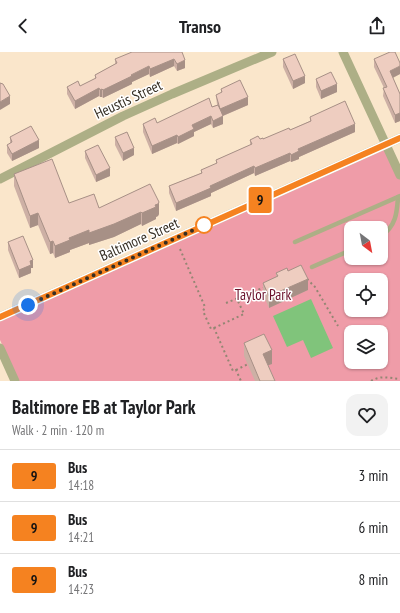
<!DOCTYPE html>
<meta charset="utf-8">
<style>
body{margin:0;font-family:"PT Sans Narrow",sans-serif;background:#f2f2f2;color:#202124;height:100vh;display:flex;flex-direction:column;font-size:15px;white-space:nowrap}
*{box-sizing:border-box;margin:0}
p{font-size:13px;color:#757577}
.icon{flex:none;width:22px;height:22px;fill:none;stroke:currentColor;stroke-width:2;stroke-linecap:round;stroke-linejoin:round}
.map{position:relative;height:329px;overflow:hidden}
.panel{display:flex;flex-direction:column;background:#fff;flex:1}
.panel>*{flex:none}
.badge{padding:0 8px;border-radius:3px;font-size:14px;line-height:26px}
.needle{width:26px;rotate:148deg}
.tools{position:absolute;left:344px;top:169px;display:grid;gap:8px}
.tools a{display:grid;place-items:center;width:44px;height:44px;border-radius:8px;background:#fff;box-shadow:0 1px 3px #0004;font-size:20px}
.you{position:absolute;width:20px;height:20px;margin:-10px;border:3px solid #fff;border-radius:50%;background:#1a73e8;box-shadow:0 0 0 6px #1a73e833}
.map>.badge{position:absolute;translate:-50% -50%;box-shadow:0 0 0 2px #fff}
.round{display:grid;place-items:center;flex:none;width:42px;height:42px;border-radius:12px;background:#f2f2f2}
.summary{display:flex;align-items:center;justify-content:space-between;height:68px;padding:0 12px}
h1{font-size:19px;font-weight:700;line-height:30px}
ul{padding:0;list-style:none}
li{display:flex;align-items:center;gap:12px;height:52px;padding:0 12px;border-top:1px solid #e0e0e0}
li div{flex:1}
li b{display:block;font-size:15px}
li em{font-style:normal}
li .badge{min-width:44px;font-weight:700;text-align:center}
header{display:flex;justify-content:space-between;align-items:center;height:52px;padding:0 12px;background:#fff;font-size:18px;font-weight:700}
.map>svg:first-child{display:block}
</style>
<header><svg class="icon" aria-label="back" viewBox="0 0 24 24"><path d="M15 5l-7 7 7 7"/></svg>Transo<svg class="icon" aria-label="share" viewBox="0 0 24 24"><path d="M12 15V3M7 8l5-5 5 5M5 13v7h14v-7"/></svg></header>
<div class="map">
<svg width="400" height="329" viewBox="0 0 400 329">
<rect width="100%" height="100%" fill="#fae6cb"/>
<path fill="#ef9ca8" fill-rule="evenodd" d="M386,92L400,123V329H19L0,288V269ZM351,176H381V206H351ZM351,228H381V258H351ZM351,280H381V310H351Z"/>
<path fill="#80c47b" d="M311,247L333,296L311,306L303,288L287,295L273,264Z"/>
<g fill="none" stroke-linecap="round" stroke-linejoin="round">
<g stroke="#938673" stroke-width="2" stroke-dasharray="2 3" stroke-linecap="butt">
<path d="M180,197L205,255L203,259L211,277L214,276L233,319L236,318L241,329"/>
<path d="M307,227L315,235L338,274"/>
<path d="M226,251L265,235"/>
<path d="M214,276L244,262L237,247"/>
<path d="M236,318L248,312"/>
<path d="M371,329C381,323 389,326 400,327"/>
</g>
<g stroke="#adaf86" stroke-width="4.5">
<path d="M381,184C396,174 397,161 398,145"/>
<path d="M295,190L400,144"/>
<path d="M312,215L351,198"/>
</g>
<g stroke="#adaf86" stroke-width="9">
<path d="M343,0L400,123"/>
<path d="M0,127L123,64L172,42L272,0"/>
<path d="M0,265L400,86"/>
<path d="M0,296L15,329"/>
</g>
</g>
<g fill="#cdb0a5">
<path d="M182,0L185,16L177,19L174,14L150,25L149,22L132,30V32L103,46L102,45H100L99,44L75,57L67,42V35L80,34L95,27V23L115,12V7Z"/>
<path d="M283,7L305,31L293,37L283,15Z"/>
<path d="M374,7L400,22L393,26L400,42V69L395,71L383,44L384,36L374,15Z"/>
<path d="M316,27L337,40L321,47L316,35Z"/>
<path d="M221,37L248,53L223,64V72L213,76L211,72L194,80V84L178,92L177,91L152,102L143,80V72L157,71L217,53L216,43L221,41Z"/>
<path d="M310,65L355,80L299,105V107L291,110L290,109L255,124L254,121L211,141V144L176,159L169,141V134L201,121V118L216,112V108L250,93V88L263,87L290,78L310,69Z"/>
<path d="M10,85L39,96L12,109L7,101V93L10,92Z"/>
<path d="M115,85L134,103L123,109L115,93Z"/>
<path d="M85,99L110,124L96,130L85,106Z"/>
<path d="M14,122L69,151L99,156L159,162L158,164L156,165V167L142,174L141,172L114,185L89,193V191L70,198V200L55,206L53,201L50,202L38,173L30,176L14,134Z"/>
<path d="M8,190L33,216H31V221L19,226L8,198Z"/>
<path d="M288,219L308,238L269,256L263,242V231L276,225V221Z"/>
<path d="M244,291L272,312L268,313L275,329H255L244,304Z"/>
</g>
<g fill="#a79086">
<path d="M174,7V14L150,25V17Z"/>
<path d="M185,8V16L177,19V12Z"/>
<path d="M149,14V22L132,30V32L103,46V38Z"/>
<path d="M400,14V22L390,27V19Z"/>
<path d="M305,24V31L293,37V29Z"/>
<path d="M337,32V40L321,47V39Z"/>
<path d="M99,36V44L75,57V49Z"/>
<path d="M102,37V45H100V38Z"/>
<path d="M10,44V52L0,58V50Z"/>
<path d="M248,45V53L220,65V57Z"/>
<path d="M400,61V69L395,71V63Z"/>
<path d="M211,64V72L194,80V84L178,92V85L192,73Z"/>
<path d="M223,64V72L213,76V69Z"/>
<path d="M355,72V80L299,105V107L291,110V103L298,97Z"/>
<path d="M177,83V91L152,102V94Z"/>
<path d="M39,88V96L12,109V102Z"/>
<path d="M134,96V103L123,109V101Z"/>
<path d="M290,101V109L255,124V116Z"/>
<path d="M254,114V121L211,141V144L176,159V151L210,134Z"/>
<path d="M110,116V124L96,130V123Z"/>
<path d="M159,150V162L158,164L156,165V167L142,174V161L155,153Z"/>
<path d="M141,160V172L114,185L89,193V181Z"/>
<path d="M38,161V173L30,176V164Z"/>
<path d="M89,178V191L70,198V200L55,206V194L69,186Z"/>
<path d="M53,189V201L50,202V190Z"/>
<path d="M33,208V216H31V221L19,226V218L30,209Z"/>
<path d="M308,227V238L269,256V244Z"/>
<path d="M272,298V312L263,315V302Z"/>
</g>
<g fill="#eecdc0" stroke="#a79086">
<path d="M132,0H182L185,8L177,12L174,7L150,17L149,14L131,23L132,24L103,38L102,37L100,38L99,36L75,49L67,35L78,29L80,34L96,26L95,23L117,11L115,7Z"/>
<path d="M390,0H395L400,11V14L390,19L400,42V61L395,63L383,36L387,35L374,7Z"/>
<path d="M295,2L305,24L293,29L283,7Z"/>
<path d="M331,20L337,32L321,39L316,27Z"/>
<path d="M240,28L248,45L220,57L223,64L213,69L211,64L192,73L194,77L178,85L177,83L152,94L143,72L155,66L157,71L207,47L209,46L212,55L218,53L220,57L216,43L222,40L221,37Z"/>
<path d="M0,31L3,32L10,44L0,50Z"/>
<path d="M345,49L355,72L298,97L299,99L291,103L290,101L255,116L254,114L210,134L211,136L176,151L169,134L202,121L201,118L217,111L216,108L252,92L250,88L258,84L260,87L263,86V87L289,76L290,78L311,69L310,65Z"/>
<path d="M31,74L39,88L12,102L7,93L12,90L10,85Z"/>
<path d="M127,80L134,96L123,101L115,85Z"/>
<path d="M98,93L110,116L96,123L85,99Z"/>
<path d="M52,107L69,151L94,142L99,156L150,132L159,150L158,152L155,153L156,155L142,161L141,160L114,172L89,181V178L69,186L70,188L55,194L53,189L50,190L38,161L30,164L14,122Z"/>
<path d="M23,184L33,208L30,209L31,213L19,218L8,190Z"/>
<path d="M301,213L308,227L269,244L263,231L278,224L276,221L287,216L288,219Z"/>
<path d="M264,282L272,298L263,302L275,329H260L244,291Z"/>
</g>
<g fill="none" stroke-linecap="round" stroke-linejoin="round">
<g stroke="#fff" stroke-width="9">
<path id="line" d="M0,265L400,86"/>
</g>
<use href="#line" stroke="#f58220" stroke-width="6"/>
<path stroke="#352e23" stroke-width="4" stroke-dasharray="0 7.2" d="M28,253L207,172L204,173"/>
</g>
<circle fill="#fff" stroke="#f58220" stroke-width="2" cx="204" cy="173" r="8"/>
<g text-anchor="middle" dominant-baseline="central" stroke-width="3" stroke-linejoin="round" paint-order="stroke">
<g font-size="15" fill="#352e23" stroke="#fff">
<text transform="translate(128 47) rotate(-25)">Heustis Street</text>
<text transform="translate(139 187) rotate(-24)">Baltimore Street</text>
</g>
<g font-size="15" fill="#6a112b" stroke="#fff">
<text x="263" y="242">Taylor Park</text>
</g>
</g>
</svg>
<div class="tools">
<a><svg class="needle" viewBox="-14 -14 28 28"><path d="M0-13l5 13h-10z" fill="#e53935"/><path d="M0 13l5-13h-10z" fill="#757577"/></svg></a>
<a><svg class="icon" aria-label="locate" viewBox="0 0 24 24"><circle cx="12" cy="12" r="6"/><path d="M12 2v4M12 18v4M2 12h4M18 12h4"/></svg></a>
<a><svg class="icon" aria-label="layers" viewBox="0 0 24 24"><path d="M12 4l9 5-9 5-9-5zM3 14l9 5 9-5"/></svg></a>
</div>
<div class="you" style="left:28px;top:253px"></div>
<b class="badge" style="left:260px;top:148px;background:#f58220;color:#111">9</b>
</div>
<section class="panel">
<div class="summary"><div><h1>Baltimore EB at Taylor Park</h1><p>Walk · 2 min · 120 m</p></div><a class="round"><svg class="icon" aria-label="heart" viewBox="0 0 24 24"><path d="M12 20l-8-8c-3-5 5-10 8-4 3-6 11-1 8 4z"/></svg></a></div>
<ul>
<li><span class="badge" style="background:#f58220;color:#111">9</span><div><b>Bus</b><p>14:18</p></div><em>3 min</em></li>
<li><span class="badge" style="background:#f58220;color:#111">9</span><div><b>Bus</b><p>14:21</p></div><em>6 min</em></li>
<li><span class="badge" style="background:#f58220;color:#111">9</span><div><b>Bus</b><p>14:23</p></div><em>8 min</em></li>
</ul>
</section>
